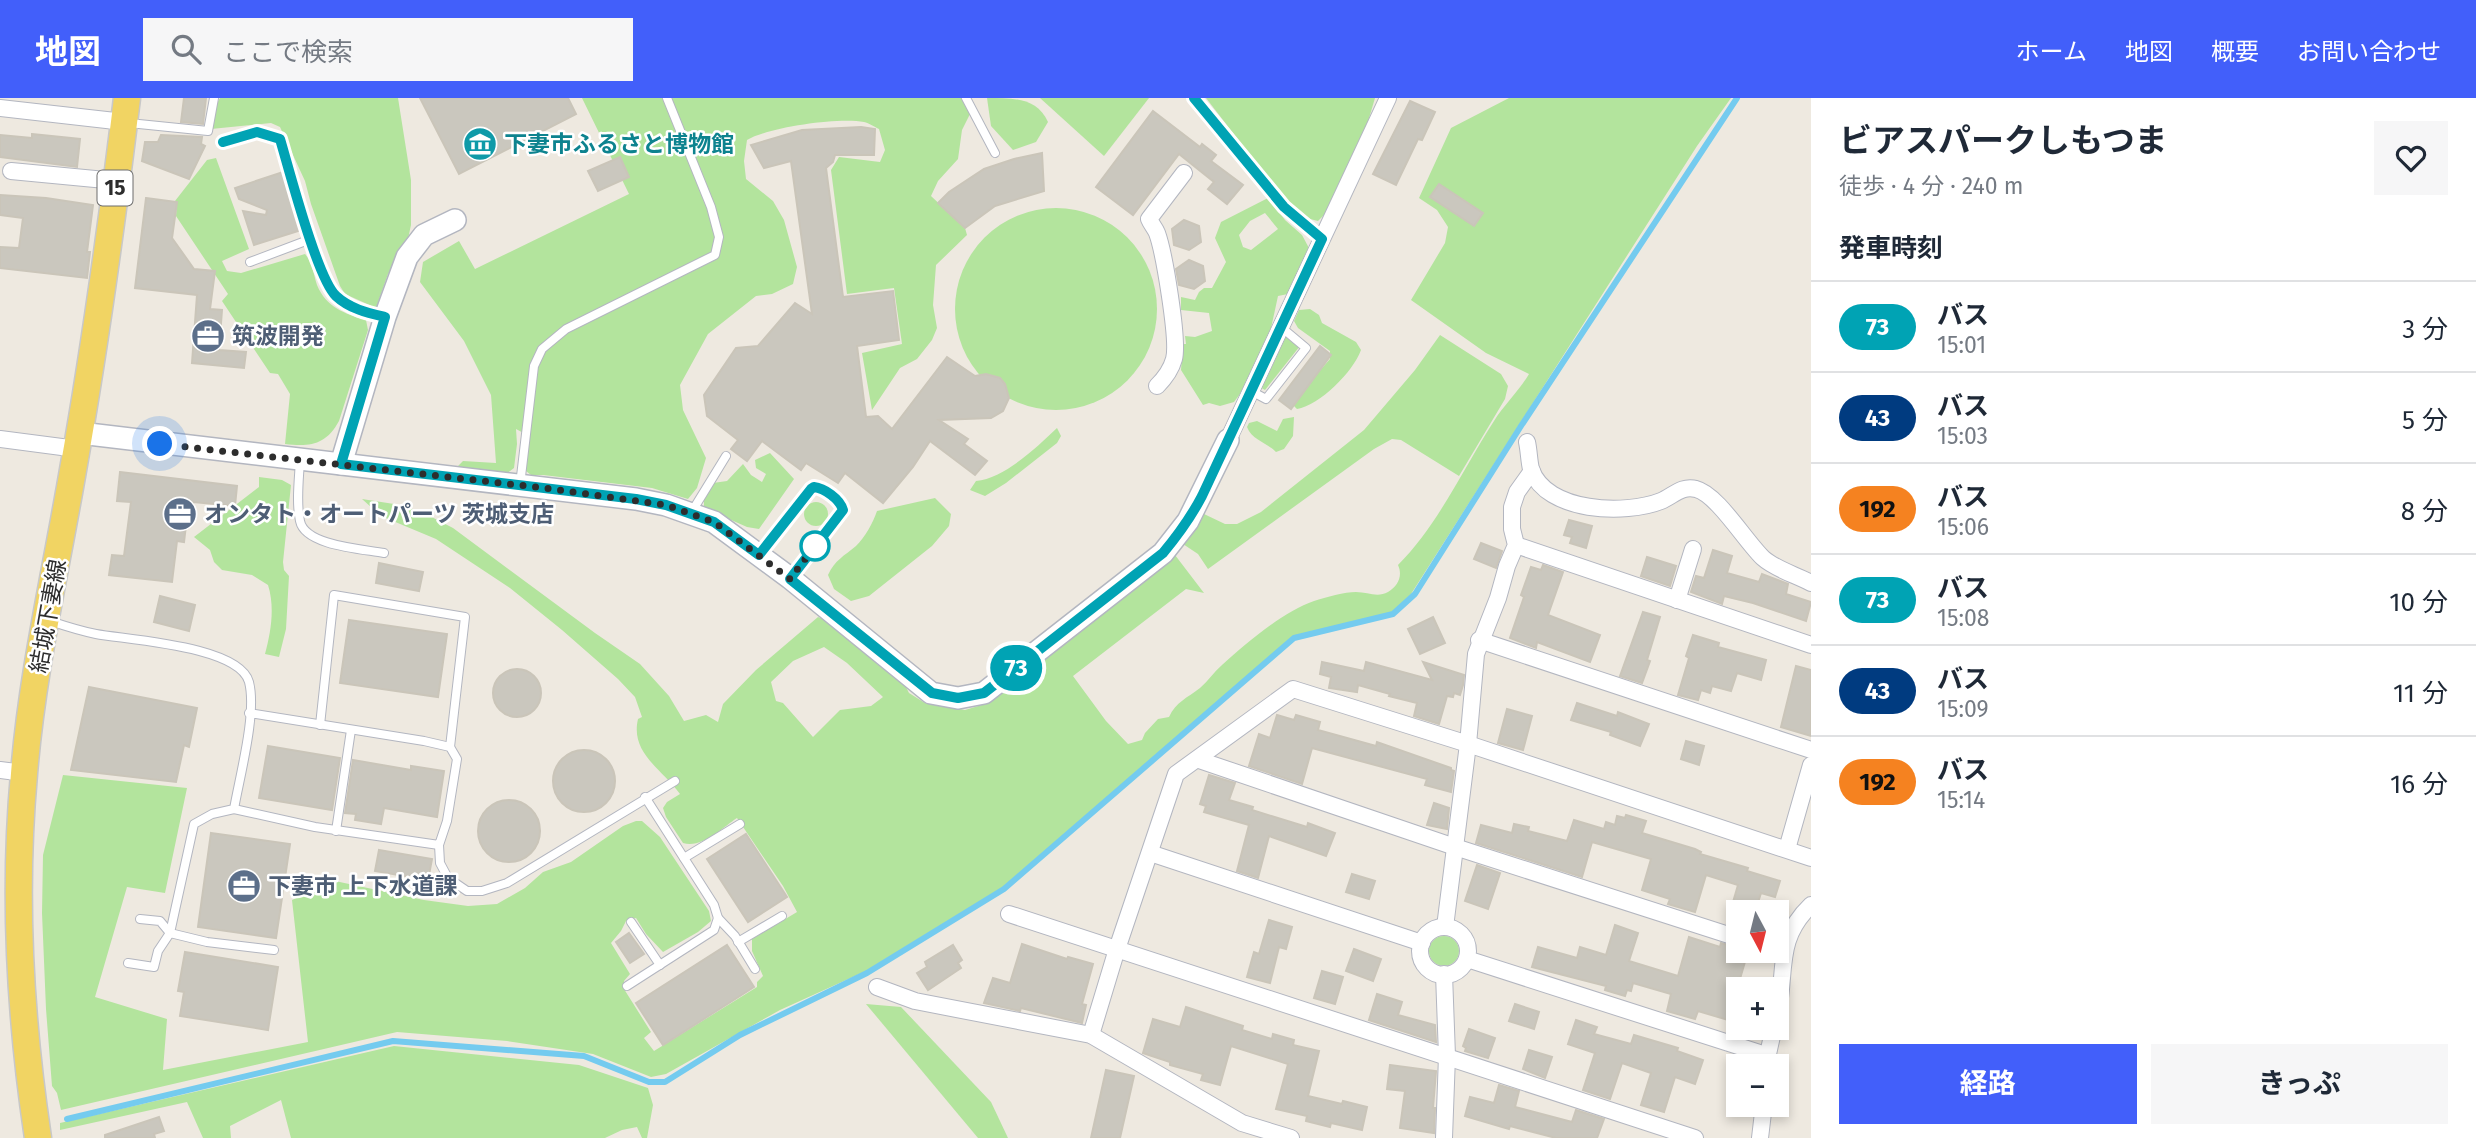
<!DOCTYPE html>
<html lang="ja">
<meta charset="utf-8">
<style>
body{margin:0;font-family:"Fira Sans","Noto Sans JP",sans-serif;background:#f6f6f7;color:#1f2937;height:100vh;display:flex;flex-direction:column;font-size:26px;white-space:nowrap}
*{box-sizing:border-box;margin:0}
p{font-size:23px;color:#747a83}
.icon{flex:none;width:38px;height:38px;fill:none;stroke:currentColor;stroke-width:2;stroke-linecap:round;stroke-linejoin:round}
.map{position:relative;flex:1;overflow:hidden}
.side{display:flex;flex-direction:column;background:#fff;width:665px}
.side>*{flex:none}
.badge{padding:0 14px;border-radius:23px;font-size:24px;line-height:46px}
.needle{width:46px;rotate:173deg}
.buttons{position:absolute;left:1726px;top:802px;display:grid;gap:14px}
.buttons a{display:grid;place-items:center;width:63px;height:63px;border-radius:0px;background:#fff;box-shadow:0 4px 10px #0003;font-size:35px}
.you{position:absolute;width:35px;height:35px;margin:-18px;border:5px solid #fff;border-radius:50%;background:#1a73e8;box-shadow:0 0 0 10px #1a73e833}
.map>.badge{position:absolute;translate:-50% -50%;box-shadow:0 0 0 4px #fff}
h2{padding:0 28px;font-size:26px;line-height:63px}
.round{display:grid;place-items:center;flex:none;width:74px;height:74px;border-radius:0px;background:#f6f6f7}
.overview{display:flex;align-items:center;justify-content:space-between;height:119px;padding:0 28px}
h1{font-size:33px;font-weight:700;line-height:52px}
.cta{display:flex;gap:14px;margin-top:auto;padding:14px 28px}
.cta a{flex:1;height:80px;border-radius:0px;background:#425ffa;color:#fff;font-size:28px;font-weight:700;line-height:80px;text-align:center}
.cta a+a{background:#f6f6f7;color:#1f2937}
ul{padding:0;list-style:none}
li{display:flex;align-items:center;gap:21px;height:91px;padding:0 28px;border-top:2px solid #e0e1e3}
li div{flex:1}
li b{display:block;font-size:26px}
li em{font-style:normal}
li .badge{min-width:77px;font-weight:700;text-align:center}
header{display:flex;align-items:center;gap:42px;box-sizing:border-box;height:98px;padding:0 35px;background:#425ffa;color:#fff}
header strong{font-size:33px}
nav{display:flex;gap:38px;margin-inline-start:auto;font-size:24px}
.search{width:490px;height:63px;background:#f6f6f7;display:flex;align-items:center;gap:18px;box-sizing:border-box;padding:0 24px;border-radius:0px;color:#747a83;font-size:26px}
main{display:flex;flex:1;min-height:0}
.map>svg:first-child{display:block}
</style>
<header>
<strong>地図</strong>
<div class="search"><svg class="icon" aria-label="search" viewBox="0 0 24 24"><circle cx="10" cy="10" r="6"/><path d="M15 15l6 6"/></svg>ここで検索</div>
<nav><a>ホーム</a><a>地図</a><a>概要</a><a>お問い合わせ</a></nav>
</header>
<main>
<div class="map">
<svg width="1811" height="1040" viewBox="0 0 1811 1040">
<rect width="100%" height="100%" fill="#eee9e0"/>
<g fill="#b3e49d" fill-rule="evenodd">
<path d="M220,0H398L411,82V127L406,150L388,176L376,210L345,196L340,188L311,106L305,83L280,29L271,25L211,31L215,9Z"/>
<path d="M582,0H966L972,12L962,32L958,61L938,83L931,98L965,130L967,137L936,167L933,207L937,230L932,242L917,261L900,270L872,312L862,255L902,246L894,190L847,196L831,72L839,59L880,64L885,52L879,31C875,29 869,25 864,24C839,19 769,29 747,42L744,63L746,81L773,103L784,122L797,169L793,186L772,196L756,198L708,236L680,287L683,312L706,360L697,390L688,401L652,390L543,377H531L526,373L529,338L516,331L517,346L514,370L506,376L456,370L463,363L496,365L491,297L464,243L420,184L423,164L459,143L475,171L629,96Z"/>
<path d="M987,0C1015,0 1037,0 1048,24L1036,44L1013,52L991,28Z"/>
<path d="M1040,0H1149L1104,58Z"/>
<path d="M1206,0H1375L1360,51L1328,113L1318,123L1306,120L1286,104Z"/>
<path d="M1509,0H1731L1697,48L1411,496L1392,515L1293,538L1003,789L866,873L780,912L666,976L651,979L593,956L507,943L397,934L61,1012L57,995L52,988L46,911L42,815L43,757L63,677L187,690L165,795L127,789L95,899L167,921L163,972L308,944L292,802L335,783L424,802L468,808L497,806L525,790L543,774L571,764L623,728L636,723H642L660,739L709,813L711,823L698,834L663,854L646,836L636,820L626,823L621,833L611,845L630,876L624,883V891L651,934L644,940L654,953L757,889V884L763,878L752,853V841L797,814L783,788L737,720C723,729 702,751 683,745L666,719L663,710L667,704L680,696C662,671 630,655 638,621L642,619L635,599L618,581L562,532L510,490L436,441L381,418L362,401L394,406L420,413L453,430L595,535L640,566L669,598L684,623L706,617L718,624L723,606L756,572L818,519L835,526L873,557L877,566L903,583L909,595L925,605L965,612L985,606L1068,544L1175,457L1204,495L1186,491L1073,578L1106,623L1128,646L1142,642L1145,635L1158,621L1169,619C1176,604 1187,600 1200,590C1208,583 1214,574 1222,567C1246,545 1284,513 1314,503C1326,499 1345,494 1356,494C1368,494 1377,500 1388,494C1398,488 1403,478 1398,467C1438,427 1463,371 1494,323C1504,307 1519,293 1529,276L1486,255L1411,202L1445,145L1448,129L1437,112L1419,100L1451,30ZM824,549L847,565L883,599L871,608L840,612L813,639L783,605L776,603L771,584L793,563Z"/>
<path d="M216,60L249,151L222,163L227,173L241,175L305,156C313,165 313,175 317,187C326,209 345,216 366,222L368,232L339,323C326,347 310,349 285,346L290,296L278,276L270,275L222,203L228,196L176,118L177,104L175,103L207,62Z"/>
<path d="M1268,100L1285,122L1302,137L1310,152L1288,196L1278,198L1270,235L1246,288L1234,304L1220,308L1209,305L1203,307L1181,272L1183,246H1186L1185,238L1195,239L1212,233L1209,215L1181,212V199L1195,202L1199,194L1204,190H1212L1226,164L1215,140L1221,124ZM1265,115L1278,131L1251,152L1243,149L1239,137L1250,123Z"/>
<circle cx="1056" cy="211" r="101"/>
<path d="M1310,211L1319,217L1322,225L1356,244L1361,252C1353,274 1320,307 1297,311L1294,308V302L1330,261V253L1298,230L1294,223L1299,212Z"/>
<path d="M1440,237L1501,276L1508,288L1505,301L1459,378L1401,342L1392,341L1374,351L1208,471L1198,456L1183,446L1204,416L1225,426H1237L1261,414L1364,332L1415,272Z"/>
<path d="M1284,238L1300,248L1265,292L1258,288Z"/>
<path d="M1294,319L1293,338L1284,351L1276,354C1266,344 1252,342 1247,329L1249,325L1257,323L1277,333L1283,321Z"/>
<path d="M1057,330L1061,338L1057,345L1006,385L985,398L970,392L976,383C1005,380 1037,349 1057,330Z"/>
<path d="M770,355L794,381L759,431L747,429L704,410V400L713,385L727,383L743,366L751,377L762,384L766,376L756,370L755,362Z"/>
<path d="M259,379L282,382L291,387L283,464L284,472L289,478L286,531L279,559L265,556C271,534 275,509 268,487L252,477L222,472L214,464L210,452L194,439L259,389Z"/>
<path d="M935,400L951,416L949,428L932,448L869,498L851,503L834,491L828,477C835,462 844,458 856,448C865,439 873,425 877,413Z"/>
<circle cx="816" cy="416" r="12"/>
<circle cx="1444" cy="853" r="15"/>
<path d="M866,906L901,909L991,1004L1008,1040H978Z"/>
<path d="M394,948L579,967L648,990L653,1007L647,1040H642L637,1029L622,1032L605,1040H291L281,1002L230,1028L231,1040H203L187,1004L60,1032V1025Z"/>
</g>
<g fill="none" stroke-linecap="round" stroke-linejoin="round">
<path stroke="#74cbef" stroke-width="6" d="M67,1021L393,943L584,958L649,984H665L740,937L867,875L1004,791L1294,540L1393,516L1415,496L1521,328L1737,0"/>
</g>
<g fill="#cac7be" stroke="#cac5b9" stroke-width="2">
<path d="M184,0H206L203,26L181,24Z"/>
<path d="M420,0H568L576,16L459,76Z"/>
<path d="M1410,3L1435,14L1422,42L1418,41L1396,87L1373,76Z"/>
<path d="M1153,13L1200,49L1202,46L1216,57L1211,63L1243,87L1227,106L1208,91L1214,84L1179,56L1133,117L1096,89Z"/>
<path d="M861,29L875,31L874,57H835L833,64L826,70L843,199L893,193L899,242L857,248L866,319L878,318L892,331L947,259L975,278L986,276L1000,280L1005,286L1009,300L1003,313L991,320L939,322L968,341L964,346L987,363L975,377L930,343L913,369L883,405L845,375L838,385L806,365L801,372L762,343L747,363L731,351L738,342L707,318L704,297L736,250L758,248L795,205L812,216L791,63L764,70L751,47L802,32Z"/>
<path d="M32,36L80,41L77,69L0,59V37L32,40Z"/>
<path d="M161,37L202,39L201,46L205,48L189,81L142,63L145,44H158Z"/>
<path d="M1042,55L1044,93L995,108L965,130L938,105L949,94L984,71L1014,61Z"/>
<path d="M620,59L629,79L598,93L588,73Z"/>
<path d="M283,74L301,132L254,147L243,113L266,117L267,112L239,101L235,90Z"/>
<path d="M1439,86L1483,115L1474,128L1430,99Z"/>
<path d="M0,97L46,100L93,107L87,154H90L87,180L0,170V149L19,150L23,120L0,117Z"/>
<path d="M146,100L177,104L172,140L194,171L215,173L210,211L222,212L219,252L246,254L244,270L192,265L197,197L135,190Z"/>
<path d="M1184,122L1199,128L1201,144L1189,152L1174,147L1172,131Z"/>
<path d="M1189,162L1203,168L1205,183L1194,191L1179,187L1176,171Z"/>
<path d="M1320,248L1331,257L1291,311L1279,302Z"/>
<path d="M120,374L237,388L235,408L193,404L192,420L187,419L184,444L177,443L172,484L109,477L112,457L124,458L131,404L117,403Z"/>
<path d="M1569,422L1592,428L1586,450L1570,445L1572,439L1564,437Z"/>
<path d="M1481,445L1502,453L1496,470L1474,461Z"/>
<path d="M1713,452L1732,458L1727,475L1759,484L1762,476L1788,486L1786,496L1811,504L1806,523L1753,505L1724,498L1722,506L1691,494L1696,478L1704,480Z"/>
<path d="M1647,459L1676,468L1670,488L1641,478Z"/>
<path d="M379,465L423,474L419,493L376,485Z"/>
<path d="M1543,467L1563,474L1548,517L1600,537L1590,564L1537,544L1536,550L1510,540L1524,499L1521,497L1531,469L1541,472Z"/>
<path d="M160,498L195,507L189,533L154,524Z"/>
<path d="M1643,514L1660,519L1647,562L1650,563L1642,585L1620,578Z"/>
<path d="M1433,519L1445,545L1420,556L1408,531Z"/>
<path d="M349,522L447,536L438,599L340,585Z"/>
<path d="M1693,537L1719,545L1718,549L1766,562L1761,582L1737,575L1731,593L1712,588L1710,595L1701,592L1698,602L1678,597L1689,560L1686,558Z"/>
<path d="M1322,564L1364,573L1366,564L1432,582L1423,564L1464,577L1463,587L1460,597L1454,595L1453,599L1447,598L1439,626L1414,618L1417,605L1389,598L1390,596L1358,587L1357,594L1329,590L1331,579L1320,576Z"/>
<path d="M1796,568L1811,572V638L1781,629Z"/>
<circle cx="517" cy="595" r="24"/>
<path d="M89,589L197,610L189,649L184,647L176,684L71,672Z"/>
<path d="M1577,605L1617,618L1618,614L1649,626L1640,648L1610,637L1611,634L1571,622Z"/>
<path d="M1507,611L1532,618L1523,652L1498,645Z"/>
<path d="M1277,617L1294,622L1296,617L1320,624L1318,632L1376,648L1377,644L1451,670V672L1454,673L1451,694L1425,687L1427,681L1312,650L1302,686L1249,668L1259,636L1270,640Z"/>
<path d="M1686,643L1704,648L1699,667L1681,661Z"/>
<path d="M268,648L340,660L332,712L259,700Z"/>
<circle cx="584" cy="683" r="31"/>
<path d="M353,662L411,672V668L444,673L437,719L384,710L381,726L355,722L356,716L345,715Z"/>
<path d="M1209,677L1235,685L1229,702L1253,709L1252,712L1307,729L1308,725L1335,735L1326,758L1269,738L1258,780L1237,773L1249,727L1204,714L1206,708L1200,706Z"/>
<circle cx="509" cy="733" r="31"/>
<path d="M1434,705L1449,710L1447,731L1427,727Z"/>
<path d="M1626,717L1646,723L1642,735L1695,751L1701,754L1700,756L1748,770L1747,773L1780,783L1775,799L1761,795L1755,814H1738V829L1727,825L1738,787L1706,777L1695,814L1668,806L1670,801L1642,792L1651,761L1592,744L1582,779L1476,745L1481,727L1512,735L1514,726L1529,729L1528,733L1567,743L1574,722L1604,731L1606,724L1615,727L1617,718L1625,720Z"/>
<path d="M211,735L290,746L276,840L198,829Z"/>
<path d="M746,736L787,799L748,824L707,761Z"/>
<path d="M379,752L432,761L428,782L375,773Z"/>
<path d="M1477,767L1500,775L1488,811L1465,803Z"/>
<path d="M1352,776L1375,783L1369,801L1346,794Z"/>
<path d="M1269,822L1292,829L1286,851L1279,849L1270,885L1247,879L1254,854L1259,856Z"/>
<path d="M1615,827L1638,835L1629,863L1678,878L1689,839L1720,849L1721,845L1738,850V854L1747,857L1732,908L1738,909V925L1698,913L1695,921L1667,913L1671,896L1633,885L1631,893L1627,892L1625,898L1605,892L1606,888L1532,869L1538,849L1577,860L1580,849L1606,857Z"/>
<path d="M629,835L644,856L630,865L616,844Z"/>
<path d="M1022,846L1067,861L1068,859L1093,866L1082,906L1086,907L1082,925L1021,910L1020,913L984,905L993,880L1010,885Z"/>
<path d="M727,847L754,889L663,947L636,905Z"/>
<path d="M953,847L962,862L958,865L961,870L928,892L917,875L927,869L925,864Z"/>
<path d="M1354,851L1381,861L1373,883L1346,873Z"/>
<path d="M185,854L278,869L268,932L180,918L184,894L178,893Z"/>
<path d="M1322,873L1343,879L1335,906L1314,900Z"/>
<path d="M1377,896L1402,904L1398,917L1435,927L1436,944L1369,922Z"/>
<path d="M1515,906L1539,914L1534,931L1509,923Z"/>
<path d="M1186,909L1243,928L1242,932L1272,941L1273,936L1294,942L1293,947L1319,953L1308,998L1342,1006L1343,1003L1367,1009L1362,1032L1331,1025L1330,1029L1306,1023L1307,1018L1276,1011L1288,966L1231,948L1220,987L1201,982L1203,976L1170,967V964L1143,955L1153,921L1180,929Z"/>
<path d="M1576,922L1597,929L1594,936L1631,946L1634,937L1678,950L1677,953L1703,962L1695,986L1675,979L1664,1014L1641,1007L1651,975L1622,965L1610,1001L1583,992L1595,955L1568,946Z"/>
<path d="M1469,931L1495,940L1488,960L1465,953L1466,950L1463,948Z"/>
<path d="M1529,952L1552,959L1545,980L1523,971Z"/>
<path d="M1390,967L1436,973L1433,1010H1435L1434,1035L1400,1030L1405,993L1387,991Z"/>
<path d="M1106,972L1134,978L1120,1040H1091Z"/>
<path d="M1499,987L1519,993L1515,1009L1572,1024L1576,1012L1604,1021L1597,1040H1556L1510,1028L1509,1031L1465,1018L1470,999L1494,1005Z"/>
<path d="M159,1019L164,1033L154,1036L155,1040H105V1037Z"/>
</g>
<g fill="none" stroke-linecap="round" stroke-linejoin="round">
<g stroke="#b3b6c0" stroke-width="10">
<g id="service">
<path d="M966,0L995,55"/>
<path d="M1194,0L1284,109L1322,141"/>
<path d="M129,25L208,33L214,0"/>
<path d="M223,44L257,35L280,41L319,168L334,197L352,209L382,218"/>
<path d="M250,164L311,141"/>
<path d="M1251,293L1266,301L1306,250L1281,229"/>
<path d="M300,362C299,382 296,404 300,423C305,448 363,451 384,455"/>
<path d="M520,387L534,268L542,251L566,231L715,157L719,139L711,109L667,0"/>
<path d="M691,415L726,358"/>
<path d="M759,457L811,391L814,389L820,390L841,405L842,415L791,479"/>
<path d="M50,523C65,528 81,533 96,536C129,542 239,548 249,584C257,615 240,677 234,711L212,716L194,726L170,835L207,844L274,852"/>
<path d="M320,627L334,497L465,519L450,649"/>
<path d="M234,711L315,729L439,747L447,723L457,661L450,649L424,643L249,615"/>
<path d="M336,733L351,632"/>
<path d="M439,747L440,765L448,780L467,793H482L507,785L675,683"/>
<path d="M684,760L740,726"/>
<path d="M718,820L735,838L755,871"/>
<path d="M631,824L660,867"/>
<path d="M738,844L782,818"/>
<path d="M128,865L154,869L158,853L170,835L160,823L140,821"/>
<path d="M627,888L714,832L718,820L714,807L645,699"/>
</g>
</g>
<g stroke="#b3b6c0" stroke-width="18">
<g id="minor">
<path d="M0,10L124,24"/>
<path d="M11,73L116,83"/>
<path d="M1157,288C1165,280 1171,272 1174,261C1179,243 1164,154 1157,135C1155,130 1151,126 1149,121L1184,75"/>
<path d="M0,341L77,351"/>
<path d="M1228,342L1388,0"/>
<path d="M1527,344C1529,353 1529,363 1531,371C1546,415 1626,417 1661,403C1673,398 1682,387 1696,391C1717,396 1746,444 1763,460C1775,471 1796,477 1811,485"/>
<path d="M1516,447L1811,547"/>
<path d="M1677,502L1693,451"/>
<path d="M1479,542L1811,652"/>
<path d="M1199,662L1455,749L1738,840"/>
<path d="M0,672L24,675"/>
<path d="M1787,751L1811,667"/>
<path d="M1150,755L1422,845"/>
<path d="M1009,816L1695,1040"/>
<path d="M1445,829L1468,646L1476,556L1498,500L1507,468L1516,447L1512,431V409L1517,394L1532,373"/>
<circle cx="1444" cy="853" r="24"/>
<path d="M1467,861L1766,957"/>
<path d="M877,889L915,903L1091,937L1242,1025L1291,1040"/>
<path d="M1776,921C1788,878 1773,843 1811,807"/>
<path d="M1091,937L1117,851L1176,676L1293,591L1468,646L1811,760"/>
<path d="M1766,965L1774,929"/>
<path d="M1444,1040L1447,958L1444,876"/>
<path d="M1760,1040L1764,1006"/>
</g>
</g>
<g stroke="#b3b6c0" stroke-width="24">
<g id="tertiary">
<path d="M80,335L636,401L666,407L714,424L790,480L931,595L958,600L984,595L1163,455L1188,423L1228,342"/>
<path d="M341,366L385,219L407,159L424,137L455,122"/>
</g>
</g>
<g stroke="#c8c8c8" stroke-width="29">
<path id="primary" d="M38,1040C20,920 13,797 24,676C32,575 56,472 73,372C95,249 112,124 127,0"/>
</g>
<use href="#service" stroke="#fff" stroke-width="8"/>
<use href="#minor" stroke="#fff" stroke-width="16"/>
<use href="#tertiary" stroke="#fff" stroke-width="21"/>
<use href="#primary" stroke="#f1d463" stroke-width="26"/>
</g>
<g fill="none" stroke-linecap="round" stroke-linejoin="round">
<g stroke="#fff" stroke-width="16">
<path id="line" d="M223,44L257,34L280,41C289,71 317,180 336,198C350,211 368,215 385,219L341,366L636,401L666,407L714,424L759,457L811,391L814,389C824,390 840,401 843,412L790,481L932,595L958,600L984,595L1163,455C1178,437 1191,419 1202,398L1322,141L1284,109L1194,0"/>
</g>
<use href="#line" stroke="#00a3b4" stroke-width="10"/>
<path stroke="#2d2d2d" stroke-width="7" stroke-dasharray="0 12.6" d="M160,346L544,390L666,407L714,424L790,481L815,448"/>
</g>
<defs>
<g id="museum-disc" transform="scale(1.75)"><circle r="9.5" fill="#0f9aa8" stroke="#fff"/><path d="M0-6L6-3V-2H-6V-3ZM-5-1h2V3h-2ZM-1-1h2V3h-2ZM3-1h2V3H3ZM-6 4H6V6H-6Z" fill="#fff"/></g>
<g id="office-disc" transform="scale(1.75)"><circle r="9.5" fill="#5c6f8a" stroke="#fff"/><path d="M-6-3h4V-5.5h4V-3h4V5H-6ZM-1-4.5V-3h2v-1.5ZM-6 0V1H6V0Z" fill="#fff"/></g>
</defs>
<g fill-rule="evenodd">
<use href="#museum-disc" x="480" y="46"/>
<use href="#office-disc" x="208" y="238"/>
<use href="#office-disc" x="180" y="416"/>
<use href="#office-disc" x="244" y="788"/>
</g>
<circle fill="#fff" stroke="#00a3b4" stroke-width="3.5" cx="815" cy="448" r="14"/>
<g text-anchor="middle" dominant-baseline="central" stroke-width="5" stroke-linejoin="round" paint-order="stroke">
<rect fill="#fff" stroke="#6c6c6c" stroke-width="2" x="97.5" y="72.5" width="35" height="35" rx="5"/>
<g font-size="21" font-weight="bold" fill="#2d2d2d">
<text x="115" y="90">15</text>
</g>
<g font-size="23" font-weight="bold" fill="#0d838f" stroke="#fff" text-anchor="start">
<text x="504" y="46">下妻市ふるさと博物館</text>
</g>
<g font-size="23" font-weight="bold" fill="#4e5e75" stroke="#fff" text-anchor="start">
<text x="232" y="238">筑波開発</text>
<text x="204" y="416">オンタト・オートパーツ 茨城支店</text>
<text x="268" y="788">下妻市 上下水道課</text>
</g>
<g font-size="23" fill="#2d2d2d" stroke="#fff">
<text transform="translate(48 518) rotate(-80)">結城下妻線</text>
</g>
</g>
</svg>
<div class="buttons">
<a><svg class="needle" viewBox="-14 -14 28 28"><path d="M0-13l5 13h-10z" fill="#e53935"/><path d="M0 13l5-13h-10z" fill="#747a83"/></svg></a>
<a>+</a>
<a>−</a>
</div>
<div class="you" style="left:160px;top:346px"></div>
<b class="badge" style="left:1016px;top:570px;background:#00a3b4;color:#fff">73</b>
</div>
<section class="side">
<div class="overview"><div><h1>ビアスパークしもつま</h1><p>徒歩 · 4 分 · 240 m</p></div><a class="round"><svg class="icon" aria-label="heart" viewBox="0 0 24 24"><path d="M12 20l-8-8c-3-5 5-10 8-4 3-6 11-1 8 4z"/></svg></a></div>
<h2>発車時刻</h2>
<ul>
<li><span class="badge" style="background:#00a3b4;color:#fff">73</span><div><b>バス</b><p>15:01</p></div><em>3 分</em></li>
<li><span class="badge" style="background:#003b80;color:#fff">43</span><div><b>バス</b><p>15:03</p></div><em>5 分</em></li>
<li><span class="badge" style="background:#f58220;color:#111">192</span><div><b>バス</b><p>15:06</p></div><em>8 分</em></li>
<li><span class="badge" style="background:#00a3b4;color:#fff">73</span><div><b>バス</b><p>15:08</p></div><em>10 分</em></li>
<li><span class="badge" style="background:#003b80;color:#fff">43</span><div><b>バス</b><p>15:09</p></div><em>11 分</em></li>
<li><span class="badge" style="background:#f58220;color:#111">192</span><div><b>バス</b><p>15:14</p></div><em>16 分</em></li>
</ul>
<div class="cta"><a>経路</a><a>きっぷ</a></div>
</section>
</main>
